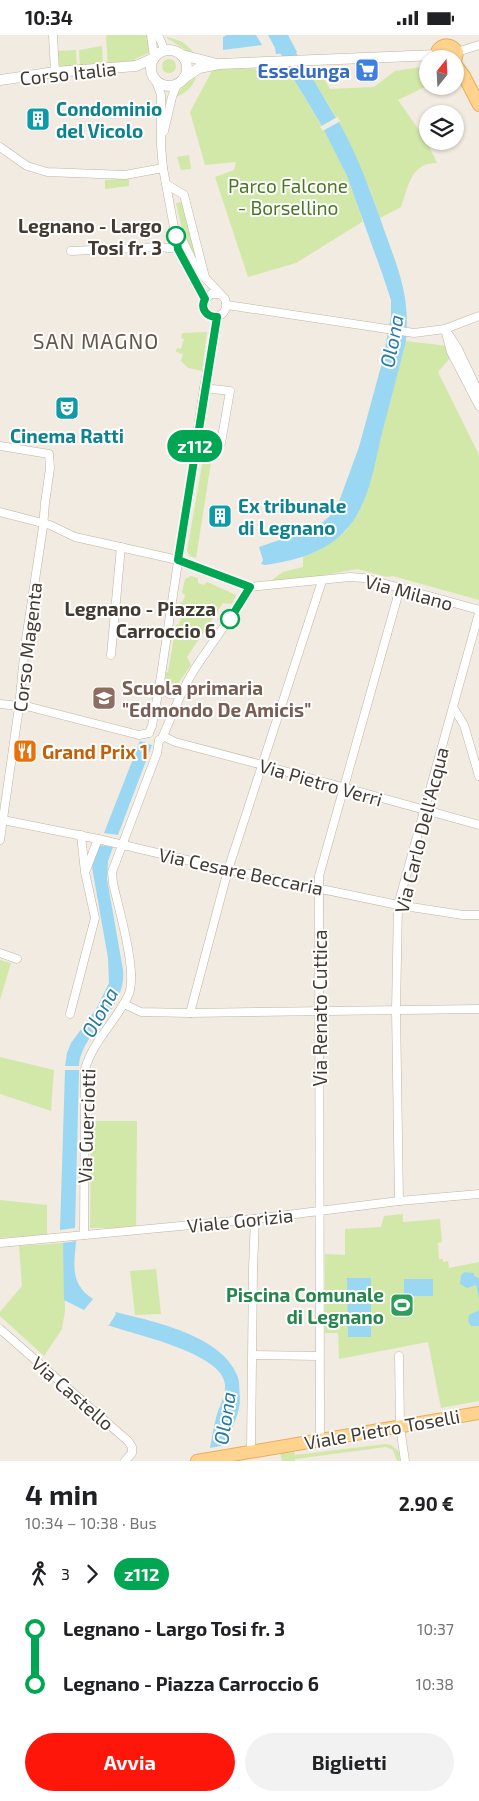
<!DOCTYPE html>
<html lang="it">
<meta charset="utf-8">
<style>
body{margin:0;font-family:"Exo 2",sans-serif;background:#f2f2f2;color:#202124;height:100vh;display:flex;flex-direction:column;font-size:19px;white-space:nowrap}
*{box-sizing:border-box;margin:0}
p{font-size:16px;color:#757577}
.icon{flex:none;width:28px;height:28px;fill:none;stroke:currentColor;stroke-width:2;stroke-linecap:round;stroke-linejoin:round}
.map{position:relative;height:1426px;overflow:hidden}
.side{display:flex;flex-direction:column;background:#fff;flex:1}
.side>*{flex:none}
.badge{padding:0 10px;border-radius:16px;font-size:18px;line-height:32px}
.needle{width:32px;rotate:18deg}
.fabs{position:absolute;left:419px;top:15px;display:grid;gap:10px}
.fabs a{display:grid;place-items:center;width:45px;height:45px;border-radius:50%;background:#fff;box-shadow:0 1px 4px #0004;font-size:25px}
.map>.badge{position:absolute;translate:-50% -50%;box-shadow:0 0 0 2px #fff}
.legs{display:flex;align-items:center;gap:8px;height:55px;padding:0 25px;font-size:16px}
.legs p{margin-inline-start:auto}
.summary{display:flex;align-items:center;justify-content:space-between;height:85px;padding:0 25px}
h1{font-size:28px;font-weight:700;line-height:38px}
.button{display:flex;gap:10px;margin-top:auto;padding:10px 25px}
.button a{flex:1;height:58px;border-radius:30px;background:#ff160b;color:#fff;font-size:20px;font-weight:700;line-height:58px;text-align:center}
.button a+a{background:#f2f2f2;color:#202124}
ul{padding:0 25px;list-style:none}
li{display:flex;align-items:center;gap:18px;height:55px;font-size:19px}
li i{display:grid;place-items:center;width:8px;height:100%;margin:0 6px;background:currentColor}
li i::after{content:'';width:12px;height:12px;margin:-6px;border:4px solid;border-radius:50%;background:#fff}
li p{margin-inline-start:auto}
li:first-child i{background:linear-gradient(#0000 50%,currentColor 0)}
li:last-child i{background:linear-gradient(currentColor 50%,#0000 0)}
.status{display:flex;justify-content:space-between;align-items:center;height:35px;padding:0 25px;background:#fff;direction:ltr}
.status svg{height:14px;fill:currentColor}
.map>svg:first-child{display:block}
</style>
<div class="status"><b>10:34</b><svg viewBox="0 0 49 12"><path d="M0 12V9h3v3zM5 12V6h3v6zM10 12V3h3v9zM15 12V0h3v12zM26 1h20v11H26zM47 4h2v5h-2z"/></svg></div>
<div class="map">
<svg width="479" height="1426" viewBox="0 0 479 1426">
<rect width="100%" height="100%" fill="#f2ebe1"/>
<g fill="#d2e8a8">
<path d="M106,0H149L151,17L135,24L132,34L108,35Z"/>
<path d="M165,2C179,4 187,8 195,20L189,19L183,13Z"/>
<path d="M102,11L103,32L80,34L79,15Z"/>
<path d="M76,15L77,33L59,35L58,16Z"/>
<circle cx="169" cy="31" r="7"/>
<path d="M427,31V51L398,65L426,105L437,128C410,128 409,151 401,172L380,183L369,152L340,89L306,32H317L330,54L374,52L395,36Z"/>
<path d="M287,33L332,108L347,141L362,183V187L296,228L248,242L215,142L234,135L236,127L205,130L190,77L213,34Z"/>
<path d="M196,42C193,52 186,58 176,62C179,54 189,45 196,42Z"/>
<path d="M189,120L191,134L181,135L177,122Z"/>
<path d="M129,143V151L105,154V145Z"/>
<path d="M183,167L200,232L183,198L176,168Z"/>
<path d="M207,297L202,336L188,333L181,326L183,319L176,317L177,313L181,314L184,304L181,303L182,298Z"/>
<path d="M406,306L448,311L451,322L438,337L479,420V565L393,541L387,542L357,534L309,543L269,547L283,537L303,532V522L319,515L345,497L357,480L363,468Z"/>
<path d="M207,401L215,402L196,523L190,521L187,516Z"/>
<path d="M191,541L198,543V548L204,550L207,547L236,560L232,569L223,568L187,622L191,630L175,653L168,652L165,646L166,637H168L176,590L179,589L181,583L178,581L180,568L183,566L185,561L182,557L185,544Z"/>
<path d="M0,925L11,928L0,965Z"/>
<path d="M0,1022L54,1035L51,1076L0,1059Z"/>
<path d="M91,1086H137L136,1193H90Z"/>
<path d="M0,1165L47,1170V1200L0,1203Z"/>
<path d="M403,1179V1187L440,1184L442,1207L438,1208L439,1224H443V1227L448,1226L449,1233L479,1227V1366L441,1373L428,1307L339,1324L338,1298H325V1219L345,1220V1194L381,1192L384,1181Z"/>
<path d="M63,1208L65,1276L62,1294L44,1321L0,1281V1277L22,1251L19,1211Z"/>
<path d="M156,1234L161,1279L135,1280L130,1236Z"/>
<path d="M386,1409L391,1410L399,1417L400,1426H397L393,1415L386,1412L295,1424V1426H282L280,1417L294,1415L295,1420Z"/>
</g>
<g fill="#9ad7f2">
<path d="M227,0H256L262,10L223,15V2Z"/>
<path d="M268,0H288L297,17L276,19L275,13Z"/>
<path d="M306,32L336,83L322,91L287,33Z"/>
<path d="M339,87C356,118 368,149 380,183C395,228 411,256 406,306C398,337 390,368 382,398C374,431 369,472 344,497C324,518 294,526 265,530L261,529L263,525L259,512L317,492L330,481L337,472L359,412L383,324L391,281V265L382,238L347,141L324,95Z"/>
<path d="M140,706L152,710L118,800L104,798Z"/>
<path d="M99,810L113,812L108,826L107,844L123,935C127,976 81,996 79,1031H65L67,1018L71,1008L96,974L109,948L108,923L92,832Z"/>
<path d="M65,1035H79L75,1193L60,1195Z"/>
<path d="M76,1206C74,1231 70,1249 93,1264L84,1275L64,1265L63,1208Z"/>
<path d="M465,1237L474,1238V1241L479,1243V1263L476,1250L467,1253L460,1249L461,1240Z"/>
<path d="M347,1243H371V1302H348Z"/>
<rect x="404" y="1244" width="29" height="17"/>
<path d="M479,1275V1291H471L468,1286L469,1280Z"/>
<path d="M115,1277C152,1286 221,1300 237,1340C240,1346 239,1355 240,1362C241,1378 230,1395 226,1410L210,1413C212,1401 214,1390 217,1379C220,1370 226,1359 225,1350C224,1318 132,1299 107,1290H109L116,1279Z"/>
</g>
<path fill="#f2ebe1" d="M339,81L338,84L341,85L322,96V94L320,92Z"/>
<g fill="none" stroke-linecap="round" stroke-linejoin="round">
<path stroke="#9ad7f2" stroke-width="14" d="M278,0L306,49"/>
<g stroke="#c0b4a7" stroke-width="9">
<g id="minor">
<path d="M53,0L55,37"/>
<path d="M151,0L154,22"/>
<path d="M158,0L165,16"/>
<path d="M457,17L479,10"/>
<path d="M156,46L161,60V111L163,133L178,214L205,263"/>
<path d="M164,96L172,62L177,49"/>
<path d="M0,112L27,131L47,137L125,140L163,133"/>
<path d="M166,149L184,160L205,242"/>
<path d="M178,196L196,233L225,264C230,279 215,287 205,277L203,267L211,259H219"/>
<path d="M71,216L160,212L178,214"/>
<path d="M227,270L414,298L445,294L479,281"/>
<path d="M445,294L451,317L479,371"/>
<path d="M449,300L458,314L479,358"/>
<path d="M204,353L230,356L221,408"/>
<path d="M0,411L49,419L50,433L45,468L43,492L25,611L19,672L0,805"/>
<path d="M0,477L50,490L75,502L178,525L250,552L350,542L364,543L479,575"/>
<path d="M111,620L121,512"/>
<path d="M160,647C164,658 171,663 182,657"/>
<path d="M0,669L30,672L139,700L149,698"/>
<path d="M453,672L464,690L479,741"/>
<path d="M149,698L152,691L160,647L204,353L217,282"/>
<path d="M163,701L175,707L255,728L479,790"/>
<path d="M161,704L163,701C173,678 182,653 196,632C214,605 233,580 250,552"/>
<path d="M3,785L98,804L225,834L398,870L463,880H479"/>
<path d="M86,835L98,804"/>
<path d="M0,918L17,924"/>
<path d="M124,969L141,977L190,978L479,974"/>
<path d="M190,978L228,835L322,546"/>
<path d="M70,979L95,883L85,837L81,800"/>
<path d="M399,1166L396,975L398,870L479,578"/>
<path d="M84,1200L85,1034C93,1006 116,986 128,961C139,940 118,872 113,848L112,837L157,718L159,705"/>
<path d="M0,1208L255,1184L399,1166L479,1159"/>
<path d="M0,1294L128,1406L132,1412V1418L125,1426"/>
<path d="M253,1320L319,1321"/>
<path d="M399,1321L400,1392L405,1426"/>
<path d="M320,1405L319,841L400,553"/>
<path d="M251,1416L253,1233L255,1184"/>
</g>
</g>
<g stroke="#c0b4a7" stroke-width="11">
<g id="tertiary">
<circle cx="169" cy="33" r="18"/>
<path d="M182,20L213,28"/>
<path d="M184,43L199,33L219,29L437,20"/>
<path d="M0,45L55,37L136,31L154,23"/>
</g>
</g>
<g stroke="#e7ae5a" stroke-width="14">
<g id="primary">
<path d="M438,24V15C444,8 452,9 457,17L455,27"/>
<path d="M455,29L464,41L479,70"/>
<path d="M197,1426L479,1378"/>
</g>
</g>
<use href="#minor" stroke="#fff" stroke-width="8"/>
<use href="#tertiary" stroke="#fff" stroke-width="10"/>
<use href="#primary" stroke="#ffd38d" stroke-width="12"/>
</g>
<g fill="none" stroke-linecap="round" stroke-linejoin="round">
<g stroke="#fff" stroke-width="11">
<path id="line-1" d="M176,201L178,214L205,264C200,273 206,282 217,282L178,525L250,552L230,584"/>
</g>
<use href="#line-1" stroke="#00a651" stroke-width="8"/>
</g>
<defs>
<g id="supermarket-square" transform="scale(1.25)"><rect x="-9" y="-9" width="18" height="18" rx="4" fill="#3f7fe0" stroke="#fff"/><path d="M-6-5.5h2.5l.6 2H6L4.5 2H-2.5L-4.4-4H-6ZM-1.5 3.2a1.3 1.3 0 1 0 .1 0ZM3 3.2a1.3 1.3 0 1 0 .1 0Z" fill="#fff"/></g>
<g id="building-square" transform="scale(1.25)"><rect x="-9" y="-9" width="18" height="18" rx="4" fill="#0f9aa8" stroke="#fff"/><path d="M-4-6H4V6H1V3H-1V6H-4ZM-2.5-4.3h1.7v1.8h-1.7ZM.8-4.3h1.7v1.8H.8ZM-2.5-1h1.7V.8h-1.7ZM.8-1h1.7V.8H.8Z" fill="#fff"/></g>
<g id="theatre-square" transform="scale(1.25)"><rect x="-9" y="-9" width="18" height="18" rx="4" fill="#0f9aa8" stroke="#fff"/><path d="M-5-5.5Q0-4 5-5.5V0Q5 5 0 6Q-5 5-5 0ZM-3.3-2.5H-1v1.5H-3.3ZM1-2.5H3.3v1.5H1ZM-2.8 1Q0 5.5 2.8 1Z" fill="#fff"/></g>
<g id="school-square" transform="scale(1.25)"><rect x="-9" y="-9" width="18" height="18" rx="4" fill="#8d6e63" stroke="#fff"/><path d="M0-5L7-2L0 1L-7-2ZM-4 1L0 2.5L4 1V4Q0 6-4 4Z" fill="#fff"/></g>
<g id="restaurant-square" transform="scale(1.25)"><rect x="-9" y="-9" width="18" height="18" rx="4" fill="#e8710a" stroke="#fff"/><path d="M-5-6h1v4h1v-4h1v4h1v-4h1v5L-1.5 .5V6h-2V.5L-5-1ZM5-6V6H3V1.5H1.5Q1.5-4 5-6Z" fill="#fff"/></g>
<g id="stadium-square" transform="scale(1.25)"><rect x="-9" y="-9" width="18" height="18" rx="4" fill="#2e9e5b" stroke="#fff"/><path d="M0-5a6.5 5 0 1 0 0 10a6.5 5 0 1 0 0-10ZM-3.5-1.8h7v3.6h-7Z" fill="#fff"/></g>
</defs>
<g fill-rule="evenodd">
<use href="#supermarket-square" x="367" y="35"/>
<use href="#building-square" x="38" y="84"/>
<use href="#theatre-square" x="67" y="373"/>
<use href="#building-square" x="220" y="481"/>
<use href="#school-square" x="104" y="663"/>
<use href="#restaurant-square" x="25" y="716"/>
<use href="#stadium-square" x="402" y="1270"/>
</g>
<g fill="#fff" stroke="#00a651" stroke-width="2.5">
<circle cx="176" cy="201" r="9"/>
<circle cx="230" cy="584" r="9"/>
</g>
<g text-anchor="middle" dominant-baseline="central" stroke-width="4" stroke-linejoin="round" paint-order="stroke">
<g font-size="19" font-weight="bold" fill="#366cbe" stroke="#fff" text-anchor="end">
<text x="350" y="35">Esselunga</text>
</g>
<g font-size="19" fill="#433a32" stroke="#fff">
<text transform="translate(68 38) rotate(-6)">Corso Italia</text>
<text transform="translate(409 557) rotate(15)">Via Milano</text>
<text transform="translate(27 612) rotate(-83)">Corso Magenta</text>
<text transform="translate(321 747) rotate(16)">Via Pietro Verri</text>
<text transform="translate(421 795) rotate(-76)">Via Carlo Dell'Acqua</text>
<text transform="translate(241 836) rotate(12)">Via Cesare Beccaria</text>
<text transform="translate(319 973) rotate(-90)">Via Renato Cuttica</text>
<text transform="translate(86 1091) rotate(-88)">Via Guerciotti</text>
<text transform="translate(240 1185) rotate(-6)">Viale Gorizia</text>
<text transform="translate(73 1358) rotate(41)">Via Castello</text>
<text transform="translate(382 1394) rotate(-10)">Viale Pietro Toselli</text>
</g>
<g font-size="19" font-weight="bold" fill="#0d838f" stroke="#fff" text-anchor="start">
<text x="56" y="73">Condominio<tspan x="56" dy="22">del Vicolo</tspan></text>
<text x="67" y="400" text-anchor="middle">Cinema Ratti</text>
<text x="238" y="470">Ex tribunale<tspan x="238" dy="22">di Legnano</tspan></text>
</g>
<g font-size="19" fill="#4c7624" stroke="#fff">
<text x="288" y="150">Parco Falcone<tspan x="288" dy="22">- Borsellino</tspan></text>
</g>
<g font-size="19" font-weight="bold" fill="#433a32" stroke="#fff" text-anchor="end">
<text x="162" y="190">Legnano - Largo<tspan x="162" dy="22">Tosi fr. 3</tspan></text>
<text x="216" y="573">Legnano - Piazza<tspan x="216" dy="22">Carroccio 6</tspan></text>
</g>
<g font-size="19" font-weight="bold" fill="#785e54" stroke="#fff" text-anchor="start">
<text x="122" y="652">Scuola primaria<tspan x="122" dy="22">"Edmondo De Amicis"</tspan></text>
</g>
<g font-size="19" font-weight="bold" fill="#c56008" stroke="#fff" text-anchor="start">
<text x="42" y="716">Grand Prix 1</text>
</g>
<g font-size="19" font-weight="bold" fill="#27864d" stroke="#fff" text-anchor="end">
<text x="384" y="1259">Piscina Comunale<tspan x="384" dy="22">di Legnano</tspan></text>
</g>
<g font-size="20" font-style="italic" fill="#277aa1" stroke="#fff">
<text transform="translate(391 306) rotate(-79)">Olona</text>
<text transform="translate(99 977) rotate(-61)">Olona</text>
<text transform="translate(224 1383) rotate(-81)">Olona</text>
</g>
<g font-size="21" letter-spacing="1" fill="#665749" stroke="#fff">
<text x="96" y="305">SAN MAGNO</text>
</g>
</g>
</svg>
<div class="fabs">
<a><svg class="needle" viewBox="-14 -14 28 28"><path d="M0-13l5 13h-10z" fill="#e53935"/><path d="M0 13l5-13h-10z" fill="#757577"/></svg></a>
<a><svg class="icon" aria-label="layers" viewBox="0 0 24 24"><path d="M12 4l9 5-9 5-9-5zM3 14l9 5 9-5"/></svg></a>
</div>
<b class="badge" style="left:195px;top:411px;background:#00a651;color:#fff">z112</b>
</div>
<section class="side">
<div class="summary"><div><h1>4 min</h1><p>10:34 – 10:38 · Bus</p></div><b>2.90 €</b></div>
<div class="legs"><svg class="icon" aria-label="walk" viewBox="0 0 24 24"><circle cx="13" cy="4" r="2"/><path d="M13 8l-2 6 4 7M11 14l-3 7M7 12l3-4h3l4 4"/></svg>3<svg class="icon" aria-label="forward" viewBox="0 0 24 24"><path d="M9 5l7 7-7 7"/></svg><b class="badge" style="background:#00a651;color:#fff">z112</b></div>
<ul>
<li><i style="color:#00a651"></i><b>Legnano - Largo Tosi fr. 3</b><p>10:37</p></li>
<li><i style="color:#00a651"></i><b>Legnano - Piazza Carroccio 6</b><p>10:38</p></li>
</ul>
<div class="button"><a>Avvia</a><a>Biglietti</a></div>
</section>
